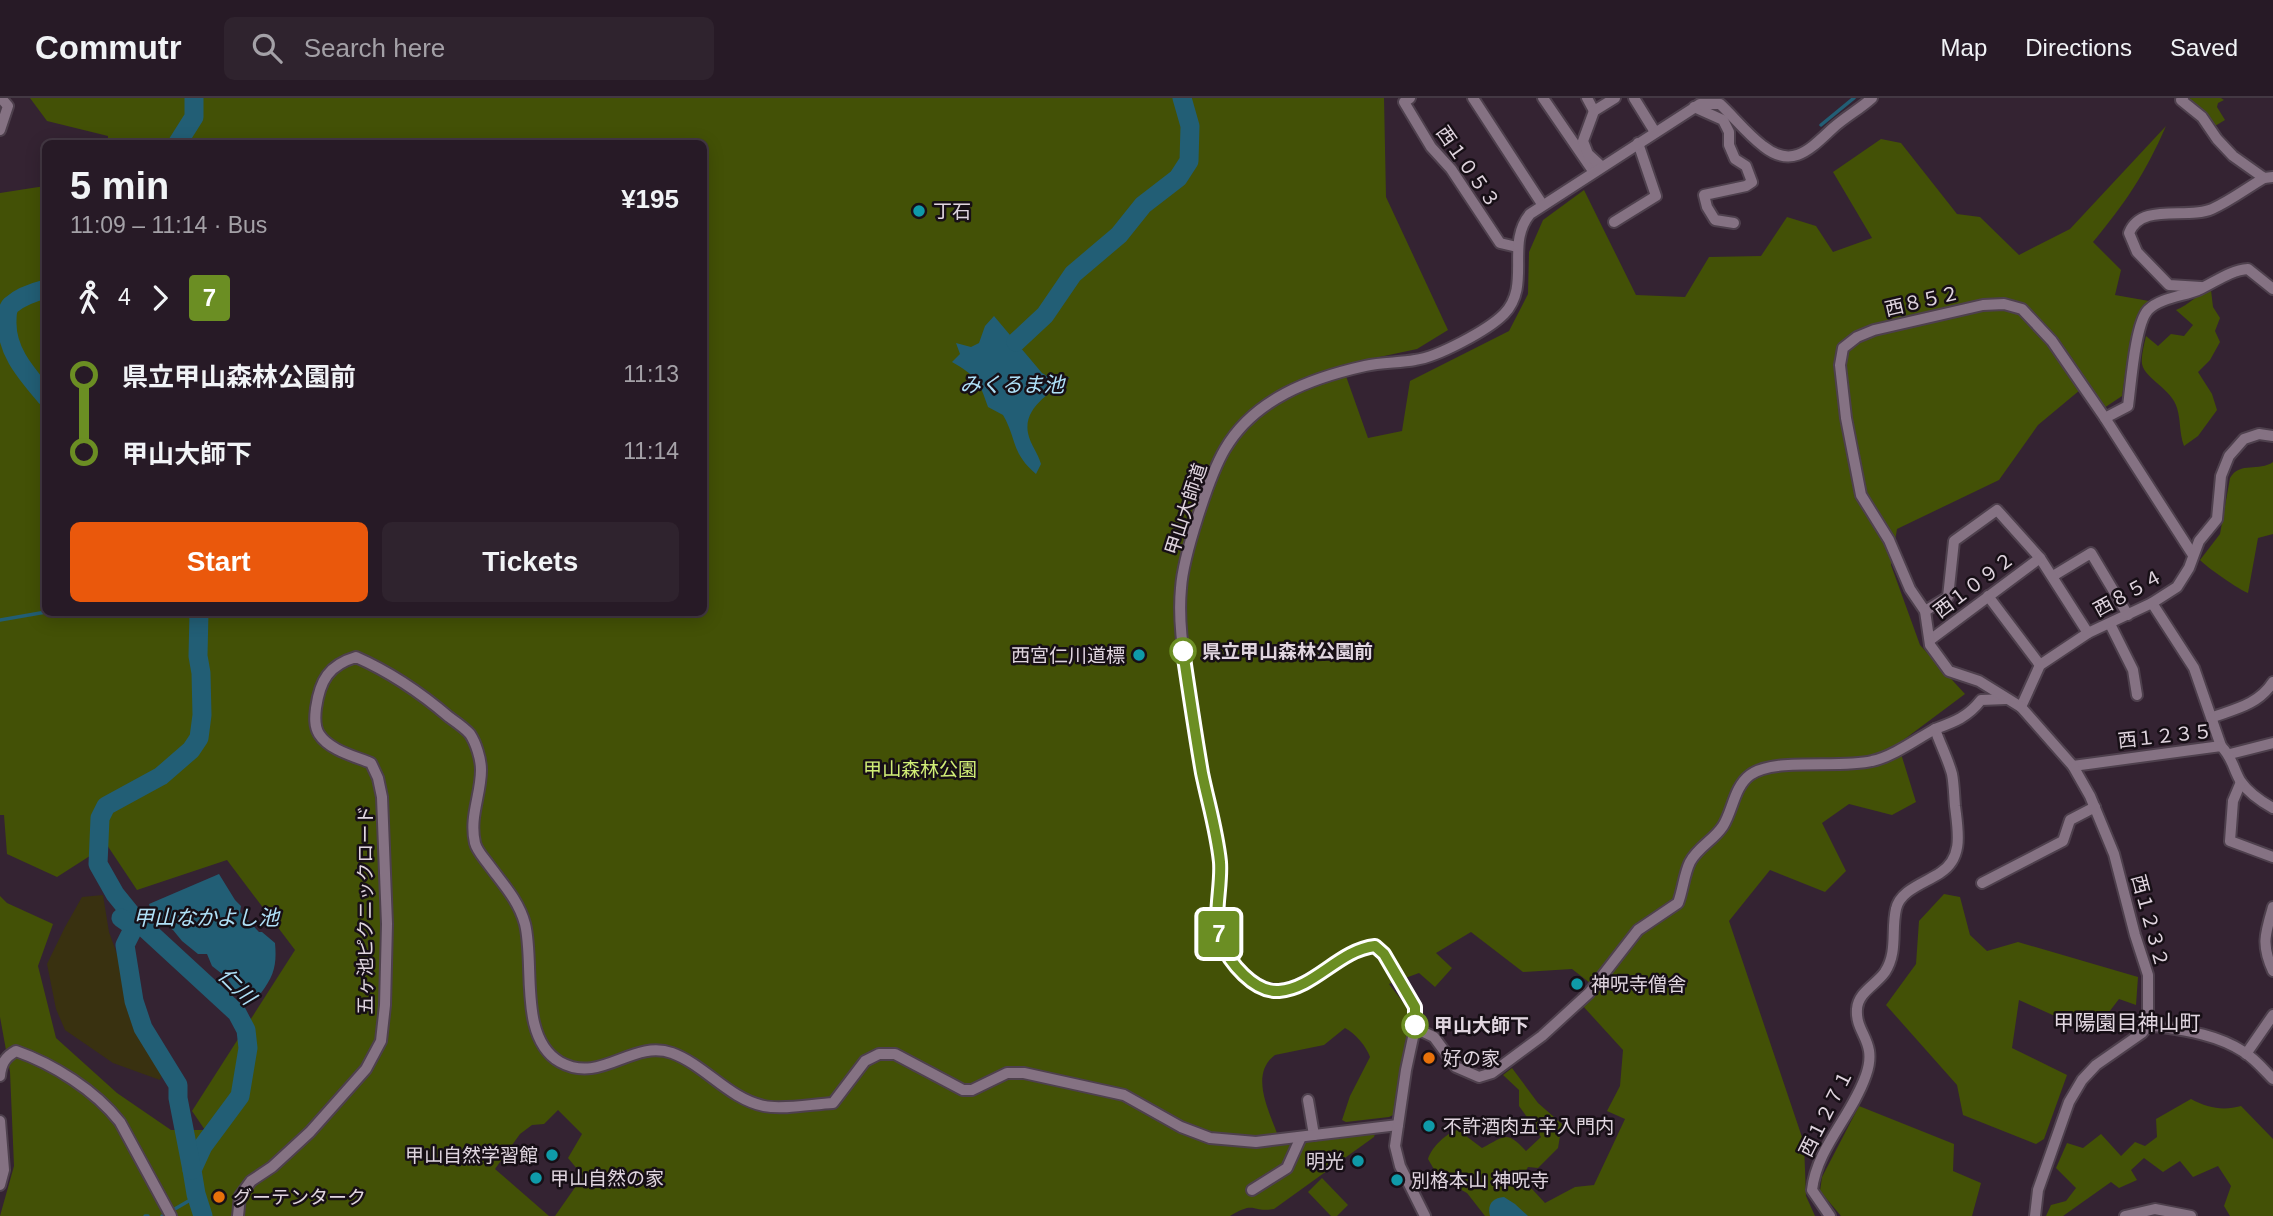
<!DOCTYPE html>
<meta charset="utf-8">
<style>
body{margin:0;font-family:Arial,"Noto Sans JP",sans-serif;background:#2f232e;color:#f1f3f6;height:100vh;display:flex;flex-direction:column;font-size:26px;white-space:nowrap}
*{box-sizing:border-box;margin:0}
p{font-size:23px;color:#a4a1a7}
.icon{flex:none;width:38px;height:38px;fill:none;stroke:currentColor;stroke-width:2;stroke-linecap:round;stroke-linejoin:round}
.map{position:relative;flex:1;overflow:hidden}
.sheet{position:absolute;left:42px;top:42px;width:665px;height:476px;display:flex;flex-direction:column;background:#271a26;border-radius:10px;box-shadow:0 4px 18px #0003,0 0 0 2px #433843}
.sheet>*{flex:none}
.badge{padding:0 14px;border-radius:5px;font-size:24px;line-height:46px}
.map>.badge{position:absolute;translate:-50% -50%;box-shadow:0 0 0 4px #fff}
.legs{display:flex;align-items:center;gap:10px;height:77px;padding:0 28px;font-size:23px}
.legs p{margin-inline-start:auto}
.summary{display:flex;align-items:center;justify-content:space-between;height:119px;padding:0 28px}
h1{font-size:38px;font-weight:700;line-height:52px}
.primary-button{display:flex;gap:14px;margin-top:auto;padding:14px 28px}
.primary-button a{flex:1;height:80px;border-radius:10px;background:#ea580c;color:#fff;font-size:28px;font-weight:700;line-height:80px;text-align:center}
.primary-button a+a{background:#2f232e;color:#f1f3f6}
ul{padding:0 28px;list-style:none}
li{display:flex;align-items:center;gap:24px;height:77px;font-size:26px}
li i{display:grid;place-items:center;width:10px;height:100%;margin:0 9px;background:currentColor}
li i::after{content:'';width:18px;height:18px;margin:-9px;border:5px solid;border-radius:50%;background:#271a26}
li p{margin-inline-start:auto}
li:first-child i{background:linear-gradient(#0000 50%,currentColor 0)}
li:last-child i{background:linear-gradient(currentColor 50%,#0000 0)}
header{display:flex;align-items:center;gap:42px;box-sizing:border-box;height:98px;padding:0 35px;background:#271a26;border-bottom:2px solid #433843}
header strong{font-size:33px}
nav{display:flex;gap:38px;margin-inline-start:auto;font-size:24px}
.search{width:490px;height:63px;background:#2f232e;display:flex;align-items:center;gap:18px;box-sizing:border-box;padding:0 24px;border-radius:10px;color:#a4a1a7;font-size:26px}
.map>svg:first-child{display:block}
</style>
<header>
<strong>Commutr</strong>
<div class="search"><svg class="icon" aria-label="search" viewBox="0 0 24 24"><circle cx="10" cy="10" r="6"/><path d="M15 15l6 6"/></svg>Search here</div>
<nav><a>Map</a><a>Directions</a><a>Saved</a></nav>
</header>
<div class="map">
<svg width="2273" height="1118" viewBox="0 0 2273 1118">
<rect width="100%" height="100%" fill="#342332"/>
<g fill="#435106">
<path d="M30,0H1384L1386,99L1448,232L1417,251L1342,267L1368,340L1402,333L1410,283L1509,233L1528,196L1529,154L1543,122L1584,92L1636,197L1685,199L1709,159L1761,158L1787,119L1816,128L1833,154L1872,140L1833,74L1881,41L1901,45L1957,116L1980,119L2019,157L2070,131L2166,28C2145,76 2126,104 2093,144L2121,172L2115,197L2149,203L2130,242L2122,298L2101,312L2086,287L2038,327L1999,382L1897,431L1891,467L1920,547L1965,596L1898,646L1916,704L1892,717L1849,706L1822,725L1846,773L1825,794L1770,772L1729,823L1804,1045L1806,1098L1815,1118H1485L1467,1095L1439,1080L1428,1061C1431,1050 1447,1034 1458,1032L1482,1050C1506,1038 1506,1032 1526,1053L1541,1039L1519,1008V992L1503,977L1512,970L1538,1005L1562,1026L1558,1050L1538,1070L1528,1069L1522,1080L1545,1105L1575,1089L1594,1087L1625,1021L1607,1013L1620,988L1623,952L1582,907L1599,892L1572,871L1523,874L1471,834L1436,855L1452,870L1435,889L1419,875L1389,886L1409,912V923L1395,1016L1389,1019L1346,1024L1342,1022L1350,998L1370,959C1366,948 1356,936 1345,930L1324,947L1275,957C1248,977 1271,1016 1279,1041L1372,1034L1375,1036L1374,1039L1274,1111C1251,1115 1256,1102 1230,1118H555L583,1078L568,1060L582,1036L558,1012L544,1026L532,1027L520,1036L495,1071L549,1118H0L14,1068L10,974L0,919V798L7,805L53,826L38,868L56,940L117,995L171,1032H205L192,1013L295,852L227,762L137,792L107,747L57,779L7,756L4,717H0V95L45,88L46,514H704V46L108,45V38L47,23Z"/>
<path d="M2189,0H2221L2224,2L2218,5L2217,9L2225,22L2215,28Z"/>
<path d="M2211,192L2213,209L2220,220L2215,233L2220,244L2210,262L2198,274L2212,296L2217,312L2198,338L2184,348C2179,334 2181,323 2177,310C2172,291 2145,281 2142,266C2141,258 2144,247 2146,238L2158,248L2171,236L2184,238L2193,227L2176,212C2189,207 2198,195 2211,192Z"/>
<path d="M2273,364V436L2258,440L2248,495C2241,493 2205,468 2200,462L2220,436L2230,380C2240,363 2259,374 2273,364Z"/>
<path d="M1944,796L1960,799L1970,837L1987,853L2018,844L2138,879L2136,907L2119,901L2093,935L2019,902L2012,950L2067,977L2044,1041L2036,1046L1963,1017L1957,987L1886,907L1916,866L1919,823Z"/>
<path d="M2191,1001C2208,1010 2223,1013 2241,1008L2273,1041V1118H2230L2224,1108L2231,1088L2218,1068L2193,1079L2180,1063L2163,1074L2144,1060L2131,1072L2137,1082L2119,1090L2111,1084L2063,1118H2046L2051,1107L2066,1103L2076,1090L2056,1070L2067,1045L2083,1050L2101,1036L2121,1058L2135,1044L2145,1048L2157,1039L2156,1021Z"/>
<path d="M1859,1008L1954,1046L1953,1073L1981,1085L1972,1118H1841L1820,1093L1822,1079Z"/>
<path d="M1322,1080L1348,1107L1337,1118H1331L1308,1094Z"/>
</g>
<path fill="#393110" d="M103,797L109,834L121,867L130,907L153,958L163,973L160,982L113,965L65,932L56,911L47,866L65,829L82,799Z"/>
<g fill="#225e75">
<path d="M994,218L1042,275L1052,281L1070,279C1052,294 1023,309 1028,335C1030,346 1038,355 1041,366L1036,376C1011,355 1017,341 1003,317L988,309C979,282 976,278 952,264L960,256L956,245L971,249L979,245L985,228Z"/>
<path d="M219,776L235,802L241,808L240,814L259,834H262L275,845C277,867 274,878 261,895L241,900L226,879L212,868L207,856H198L182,843L173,832L157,822L152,816L149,806Z"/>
<path d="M1504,1099L1515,1106L1528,1118H1490C1487,1107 1492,1100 1504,1099Z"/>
</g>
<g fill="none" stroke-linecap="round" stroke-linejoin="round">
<g stroke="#225e75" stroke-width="3.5">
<path d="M1821,27L1854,0"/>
<path d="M0,522L46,514"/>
<path d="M173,1112L192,1101L196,1096"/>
<path d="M145,1118H148"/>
<path d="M162,1118H163"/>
</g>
<g stroke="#225e75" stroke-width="19">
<path d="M177,46L194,19V0"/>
<path d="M46,191C34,194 20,199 11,207C7,211 7,218 7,223C6,254 27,276 46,299"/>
<path d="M1016,244L1045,217L1073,176L1119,137L1143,107L1178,80L1189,63L1190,28L1182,0"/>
<path d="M199,514L198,558L201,575L202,617L199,640L191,652L161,678L106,708L100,720L98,766L115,796L136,822L237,915L246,932L248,950L240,998L203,1048L192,1072L196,1096L203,1118"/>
<path d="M121,820L134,829L125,847L134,903L143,930L178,987V1000L192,1072"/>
</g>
<g stroke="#4e404d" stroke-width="14">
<g id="minor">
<path d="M1410,0L1404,4L1431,49L1451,71L1500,145L1517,149"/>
<path d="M1473,0L1542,106"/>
<path d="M1543,0L1593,73"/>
<path d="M1587,0L1594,13"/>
<path d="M1634,0L1655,34"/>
<path d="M2183,0L2181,2L2202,19L2217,41L2233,58L2264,80L2273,79"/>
<path d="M1694,9L1723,22L1729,34V47L1735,61L1746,68L1752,84L1746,88L1704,97L1707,109L1715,122L1734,125"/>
<path d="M0,32L8,8L1,0"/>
<path d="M1601,68L1588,56L1583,43L1594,13L1615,0"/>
<path d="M1614,124L1656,98L1638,45"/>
<path d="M2201,189L2169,187L2137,154L2129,135C2141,104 2187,122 2212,111C2230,103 2247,90 2264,80"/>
<path d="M2105,320L2193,457"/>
<path d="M2053,478L2091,455L2128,517"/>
<path d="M1988,498L2040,567"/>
<path d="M2152,505L2194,570L2221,648"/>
<path d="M1925,513L1948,499L1954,443L1997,412L2040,460L2088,535"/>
<path d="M2110,526L2133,572L2137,597"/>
<path d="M1930,542L2040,460"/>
<path d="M2021,609L2040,567L2088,535L2152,505L2177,489L2189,470L2199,443L2217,421L2221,378L2229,358L2244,341L2259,336L2273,338"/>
<path d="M2213,619C2236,611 2259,606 2273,584"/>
<path d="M2230,656L2273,645"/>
<path d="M2073,668L2221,648C2233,660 2233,671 2241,684C2249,695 2262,704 2273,710"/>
<path d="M2241,684L2233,703L2230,743L2273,759"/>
<path d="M1982,785L2063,743L2070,722L2095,709"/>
<path d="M2273,809C2265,836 2261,847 2273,873"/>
<path d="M2148,927C2181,932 2215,935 2244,954C2255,961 2264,972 2273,981"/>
<path d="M1415,930L1434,939L1456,969L1479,979L1492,975L1542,938L1589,895L1638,832L1678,805C1683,792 1684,776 1690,764C1698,749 1714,742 1723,728C1733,712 1734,689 1750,677C1774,659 1840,671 1872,663C1892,659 1917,641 1935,631"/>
<path d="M2246,956L2273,917"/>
<path d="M0,978C1,966 5,959 16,953C53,966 95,992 120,1024L171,1118"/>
<path d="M1308,1002L1314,1037"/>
<path d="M0,1023L4,1072L0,1087"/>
<path d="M1252,1092L1287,1070L1301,1039"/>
<path d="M238,1118L240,1098L251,1083L272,1069L310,1034L366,971L381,943L385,907L387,826L382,699L378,680L371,665C354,658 329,652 319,636C314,628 315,618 316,610C320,582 329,567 356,559C390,574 421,595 449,619C456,624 465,630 470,636C476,645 481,661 481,672C481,697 469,719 475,745C477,753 484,760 489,767C503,786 519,803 525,826C535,866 518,940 560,964C601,987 632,941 672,955C705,967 729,1001 764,1008C783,1012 813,1006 833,1005L865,963L879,956H895L963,992H972L1007,975H1024L1124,997L1181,1029L1210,1040L1256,1044L1398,1027"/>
<path d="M1425,1118L1400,1068L1395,1048L1406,972L1415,930V909L1384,856L1375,848C1339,852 1297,905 1263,889C1245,881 1224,859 1220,840C1214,815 1223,787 1219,762C1216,732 1208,703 1202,673C1197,644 1193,614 1188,585C1183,553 1178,522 1181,490C1183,459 1209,378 1225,351C1254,301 1311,280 1365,268C1382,264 1399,265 1415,262C1438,259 1488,232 1504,216C1532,187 1505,146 1530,116L1700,6H1720C1734,19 1747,36 1763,48C1793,72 1811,50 1833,30C1845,19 1860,11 1872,0"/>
<path d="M1830,1118L1812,1092C1817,1049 1852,1018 1866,977C1878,943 1855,936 1857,911C1858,894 1876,887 1885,874C1898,854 1891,832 1896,811C1900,792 1925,785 1940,775C1964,760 1958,733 1955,708C1954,697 1954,686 1952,676C1948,661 1940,646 1935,631C1954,624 1968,619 1981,602L2006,601"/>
<path d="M2035,1118L2038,1092L2069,1004L2082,982L2096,967L2142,935L2148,927V877L2135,837L2114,756L2090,698L2073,668L2021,609L1979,583L1949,573L1930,547L1925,513L1910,491L1889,442L1861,397L1846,320L1840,267L1843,250L1857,239L1874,232L1983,207L2004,206L2022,211L2052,243L2105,320L2128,308C2131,287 2135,226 2148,212C2160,200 2183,198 2198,192C2214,185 2230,172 2248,171L2273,191"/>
<path d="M2125,1118L2155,1111L2191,1118"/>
</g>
</g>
<use href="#minor" stroke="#857283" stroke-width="10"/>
</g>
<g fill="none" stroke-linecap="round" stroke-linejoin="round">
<g stroke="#fff" stroke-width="16">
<path id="line-1" d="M1183,553C1189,594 1195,634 1202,675C1208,704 1217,734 1220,764C1222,789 1212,820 1221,844C1229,864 1254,895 1279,893C1315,890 1339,852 1375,848L1384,856L1415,909V927"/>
</g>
<use href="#line-1" stroke="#6b8e23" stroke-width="10"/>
</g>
<g fill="#0f9aa8" stroke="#170f16" stroke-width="2.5">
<circle cx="919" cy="113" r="7"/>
<circle cx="1139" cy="557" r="7"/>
<circle cx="1577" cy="886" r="7"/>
<circle cx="1429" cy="1028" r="7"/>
<circle cx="552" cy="1057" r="7"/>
<circle cx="1358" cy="1063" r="7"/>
<circle cx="536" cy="1080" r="7"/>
<circle cx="1397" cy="1082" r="7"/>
</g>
<g fill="#fff" stroke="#6b8e23" stroke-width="3.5">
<circle cx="1183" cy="553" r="12"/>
<circle cx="1415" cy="927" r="12"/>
</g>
<g fill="#e8710a" stroke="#170f16" stroke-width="2.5">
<circle cx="1429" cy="960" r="7"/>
<circle cx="219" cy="1099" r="7"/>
</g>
<g text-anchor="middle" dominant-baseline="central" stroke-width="5" stroke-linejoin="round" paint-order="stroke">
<g font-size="19" fill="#e0d5df" stroke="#170f16">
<text transform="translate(1468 69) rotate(55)">西１０５３</text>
<text transform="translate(1922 203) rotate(-13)">西８５２</text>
<text transform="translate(1186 411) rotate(-72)">甲山大師道</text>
<text transform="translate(1974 487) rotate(-37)">西１０９２</text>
<text transform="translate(2128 495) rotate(-29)">西８５４</text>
<text transform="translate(2165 638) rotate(-6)">西１２３５</text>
<text transform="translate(365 812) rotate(-90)">五ヶ池ピクニックロード</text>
<text transform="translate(2150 823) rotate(75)">西１２３２</text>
<text transform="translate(1826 1015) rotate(-63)">西１２７１</text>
</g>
<g font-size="19" fill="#e0d5df" stroke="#170f16" text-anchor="start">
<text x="933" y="113">丁石</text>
<text x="1125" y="557" text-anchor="end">西宮仁川道標</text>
<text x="1591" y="886">神呪寺僧舎</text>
<text x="1443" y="960">好の家</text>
<text x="1443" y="1028">不許酒肉五辛入門内</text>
<text x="538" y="1057" text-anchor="end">甲山自然学習館</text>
<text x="1344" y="1063" text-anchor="end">明光</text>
<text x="550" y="1080">甲山自然の家</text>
<text x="1411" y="1082">別格本山 神呪寺</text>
<text x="233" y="1099">グーテンターク</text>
</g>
<g font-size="19" font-weight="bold" fill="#e0d5df" stroke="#170f16" text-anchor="start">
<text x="1202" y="553">県立甲山森林公園前</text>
<text x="1434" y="927">甲山大師下</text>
</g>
<g font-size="19" fill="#d0ed76" stroke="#170f16">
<text x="920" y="671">甲山森林公園</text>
</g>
<g font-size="21" font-style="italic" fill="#afe0f7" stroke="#170f16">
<text x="1012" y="286">みくるま池</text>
<text x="206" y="819">甲山なかよし池</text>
<text transform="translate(237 888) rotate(45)">仁川</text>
</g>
<g font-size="21" fill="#e0d5df" stroke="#170f16">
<text x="2127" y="924">甲陽園目神山町</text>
</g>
</g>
</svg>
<b class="badge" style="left:1219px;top:836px;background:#6b8e23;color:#fff">7</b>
<section class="sheet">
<div class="summary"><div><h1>5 min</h1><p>11:09 – 11:14 · Bus</p></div><b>¥195</b></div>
<div class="legs"><svg class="icon" aria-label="walk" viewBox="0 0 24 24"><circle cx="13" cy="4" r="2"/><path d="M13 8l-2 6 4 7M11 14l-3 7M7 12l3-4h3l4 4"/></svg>4<svg class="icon" aria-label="forward" viewBox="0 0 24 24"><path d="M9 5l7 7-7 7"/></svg><b class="badge" style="background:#6b8e23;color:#fff">7</b></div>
<ul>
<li><i style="color:#6b8e23"></i><b>県立甲山森林公園前</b><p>11:13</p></li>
<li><i style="color:#6b8e23"></i><b>甲山大師下</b><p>11:14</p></li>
</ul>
<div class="primary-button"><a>Start</a><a>Tickets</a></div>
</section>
</div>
